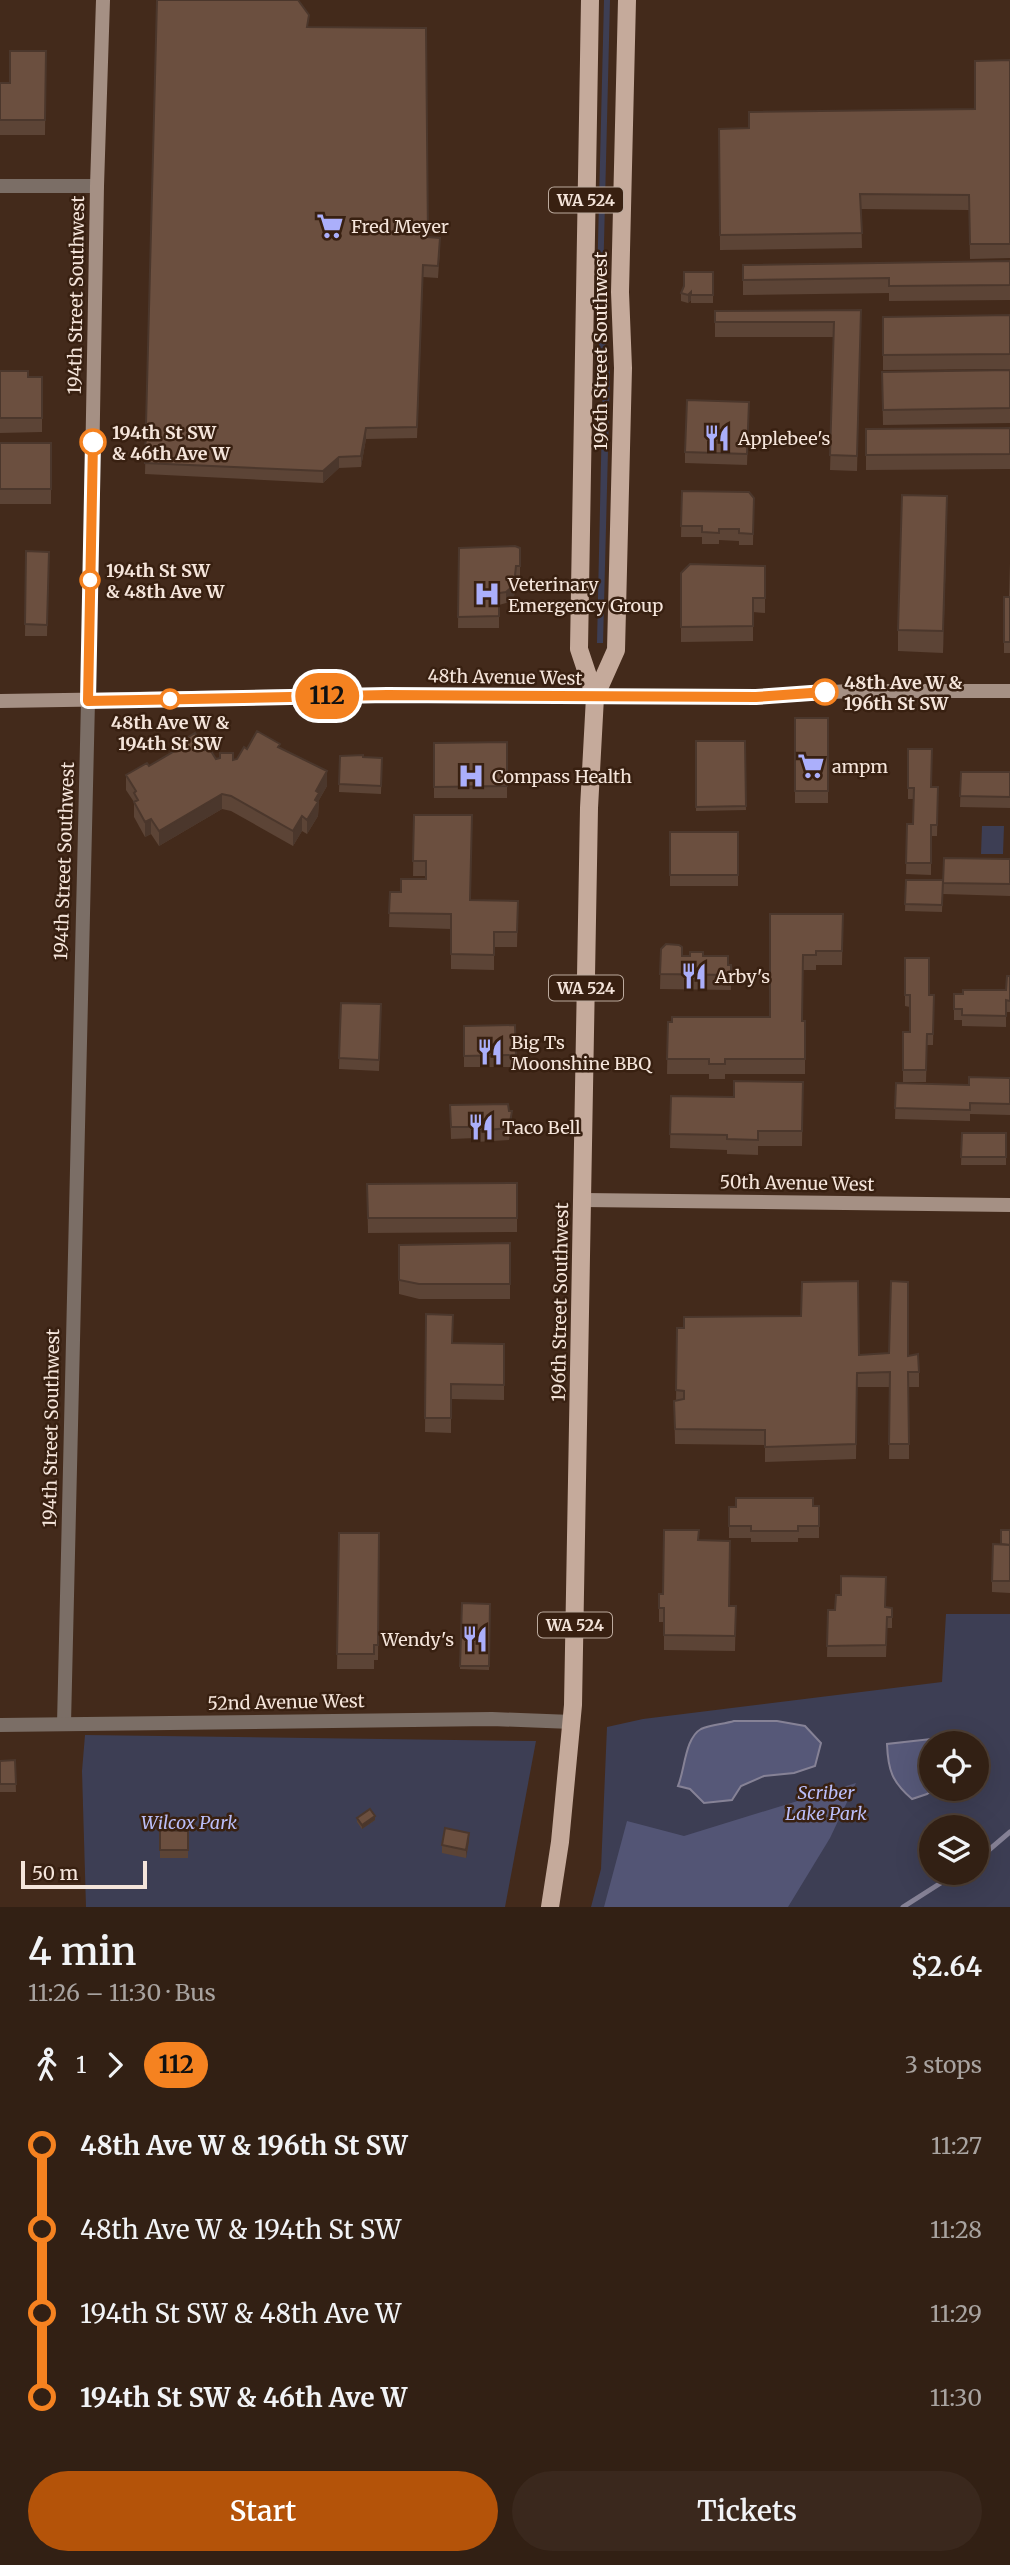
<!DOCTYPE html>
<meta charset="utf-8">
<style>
body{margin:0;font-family:Merriweather,serif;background:#3a281d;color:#f1f3f6;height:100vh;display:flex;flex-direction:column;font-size:26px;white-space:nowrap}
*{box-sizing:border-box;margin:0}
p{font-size:23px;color:#a8a3a0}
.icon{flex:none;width:38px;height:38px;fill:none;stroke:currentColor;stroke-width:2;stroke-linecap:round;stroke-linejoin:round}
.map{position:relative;height:1907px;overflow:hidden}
.details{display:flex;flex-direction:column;background:#322014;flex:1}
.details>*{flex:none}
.badge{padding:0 14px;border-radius:23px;font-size:24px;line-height:46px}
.fabs{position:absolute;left:919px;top:1731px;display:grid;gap:14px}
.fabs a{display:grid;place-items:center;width:70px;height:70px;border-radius:50%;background:#322014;box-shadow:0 7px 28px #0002,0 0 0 2px #4d3e34;font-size:35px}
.scale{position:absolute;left:21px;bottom:18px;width:126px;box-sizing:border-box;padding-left:7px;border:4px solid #f5e5db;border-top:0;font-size:19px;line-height:24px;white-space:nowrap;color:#f5e5db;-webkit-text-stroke:5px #382011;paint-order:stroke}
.map>.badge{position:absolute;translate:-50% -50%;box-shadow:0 0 0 4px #fff}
.legs{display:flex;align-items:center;gap:10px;height:77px;padding:0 28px;font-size:23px}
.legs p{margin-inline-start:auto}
.overview{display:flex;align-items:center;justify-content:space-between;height:119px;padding:0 28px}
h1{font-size:38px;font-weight:600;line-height:52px}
.action{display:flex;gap:14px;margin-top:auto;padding:14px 28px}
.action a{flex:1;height:80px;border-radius:42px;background:#b45309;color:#fff;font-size:28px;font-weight:600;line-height:80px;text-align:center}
.action a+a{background:#3a281d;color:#f1f3f6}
ul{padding:0 28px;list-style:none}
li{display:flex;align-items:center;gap:24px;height:84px;font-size:26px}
li i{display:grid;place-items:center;width:10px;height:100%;margin:0 9px;background:currentColor}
li i::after{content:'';width:18px;height:18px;margin:-9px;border:5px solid;border-radius:50%;background:#322014}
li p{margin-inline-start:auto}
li:first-child i{background:linear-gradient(#0000 50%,currentColor 0)}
li:last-child i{background:linear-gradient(currentColor 50%,#0000 0)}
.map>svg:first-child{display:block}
</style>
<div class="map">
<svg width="1010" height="1907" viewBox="0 0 1010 1907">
<rect width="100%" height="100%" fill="#432a1b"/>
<g fill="#3d3e54" fill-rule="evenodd">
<path d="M604,0H610L602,323L610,373L603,643H597L603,372L596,323Z"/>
<path d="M982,826H1004L1003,854H981Z"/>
<path d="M946,1614H1010V1907H591L601,1869L607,1727L643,1719L942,1682ZM931,1743H976V1788H931ZM931,1827H976V1872H931Z"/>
<path d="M85,1735L536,1741L505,1907H86L82,1771Z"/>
</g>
<path fill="#535575" d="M856,1783L830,1838L788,1907H604L627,1821L684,1836Z"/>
<g fill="#565878" stroke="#868296" stroke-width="2">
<path d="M734,1721H777L805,1726L821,1743L815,1766L794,1773L764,1776L741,1786L732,1800L704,1803L690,1789L678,1786C685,1769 685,1738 701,1729C710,1725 724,1724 734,1721Z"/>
<path d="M931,1739L934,1743H931V1788L934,1789L927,1794L912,1799C892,1782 888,1770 887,1744Z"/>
</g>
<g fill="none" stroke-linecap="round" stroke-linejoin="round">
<g stroke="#868296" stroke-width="5">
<path d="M976,1861L1010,1832"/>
<path d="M903,1907L958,1872"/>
</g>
<g stroke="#7b6e66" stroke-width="14">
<path d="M0,186H97"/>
<path d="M64,1724L88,701"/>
<path d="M0,1725L492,1719L572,1722"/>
</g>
<g stroke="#a59084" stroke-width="14">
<path d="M0,701L387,695L756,697L849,691H1010"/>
<path d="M88,701L97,186L103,0"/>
<path d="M583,1200L1010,1205"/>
</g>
<g stroke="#c5aa9b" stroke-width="18">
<path d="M590,0L579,649L595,697"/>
<path d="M550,1907L560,1842L573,1705L589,808L595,697L616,650L623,368L620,292L627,0"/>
</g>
</g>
<g fill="#5c4436">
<path d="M157,0L309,27L428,237L440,249L438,278L423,277L417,438L366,439L361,467L339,468L323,483L145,474Z"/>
<path d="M46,51L45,135H0V83H10Z"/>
<path d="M1010,60V258L970,259L969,210L861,209L862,248L720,250L719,129L749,128L975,109Z"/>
<path d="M1010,261V300L889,301V293L743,295V265Z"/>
<path d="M713,272V303H691V300L688,303L681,301V293Z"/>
<path d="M861,310L857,471L830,470L834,337H715V311Z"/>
<path d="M1010,315V369L883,370V317Z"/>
<path d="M1010,370V423L883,425L882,372Z"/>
<path d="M0,371L28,377H42V432L0,433Z"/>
<path d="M749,402L747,465L685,463V452Z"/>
<path d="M1010,428V469L866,470V429Z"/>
<rect x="0" y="443" width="51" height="61"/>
<path d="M682,491L754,498L753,545H739V541L719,540V544H702V537H681Z"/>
<path d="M947,518L943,653L898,651V630Z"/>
<path d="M459,548H520V577L516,578L514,597L506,603L499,605V628H458Z"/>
<path d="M26,551L49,552L47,636H25Z"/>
<path d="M1010,563V653H1004V597H1009Z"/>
<path d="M765,566V613L753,612V641L681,642V573Z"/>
<rect x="795" y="718" width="33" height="85"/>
<path d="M696,741H745L746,810L696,811Z"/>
<path d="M507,742V798H434V743Z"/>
<path d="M174,746L205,750L216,759L233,760L237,759L247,749L280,748L327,786L319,800L318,816L307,834L302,831L293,846L231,811L222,809L159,846L151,834L145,837L134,817V802L126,790V775L149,766L174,751Z"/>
<path d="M908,749L938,799L937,836H931V875L906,874L907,824H913L914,799H908Z"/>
<path d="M340,756L382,758L381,794L339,792Z"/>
<path d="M961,772H1010V808L960,807Z"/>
<path d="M414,815L470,900L518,901L517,947H494V970L451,969V929L389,927L390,892H401L426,879V876H413Z"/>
<rect x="670" y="832" width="68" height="54"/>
<path d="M944,858L1010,859V896L943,894Z"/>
<path d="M906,880H943L942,912L905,911Z"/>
<path d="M770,914H843L842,965H816V970H803L802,1021H805V1074H725V1079H709V1074H667L668,1022L770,1017Z"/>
<path d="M661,949L682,956H703L728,965H731V990L660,989Z"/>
<path d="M905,958L929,995H934L933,1045H927L926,1082H903V1032H910V1007L905,1006Z"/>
<path d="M1010,976V1012H1006V1027L962,1026V1020H954V994L1006,990Z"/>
<path d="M341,1003L381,1016L379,1071L339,1069Z"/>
<path d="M515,1025L516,1067H464V1026Z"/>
<path d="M1010,1078V1115L970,1114V1121L895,1119L896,1083L969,1085Z"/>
<path d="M803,1082L802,1146H758V1155L727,1154V1150L670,1148L671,1096L734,1097Z"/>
<path d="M450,1105L509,1111L512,1122L509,1140L476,1142V1138L451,1139Z"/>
<path d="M962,1133H1006V1165H961Z"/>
<path d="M517,1183V1232L368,1233L367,1184Z"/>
<path d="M510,1243V1299H419L399,1294V1245Z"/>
<path d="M426,1314L453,1343L504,1344V1400L451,1399V1433L425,1432Z"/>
<path d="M677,1328L859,1355L908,1356L919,1372V1387H909V1459H889L890,1387H857L856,1459L765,1462V1445L675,1444L674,1401H676Z"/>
<path d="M819,1506V1538H798V1542H751V1538H729V1507Z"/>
<path d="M1010,1530V1593L992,1592V1581L1001,1544Z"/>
<path d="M339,1533H379L378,1660H374V1669H337Z"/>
<path d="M699,1540L730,1606H736L735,1651L664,1650V1622H659V1594H663Z"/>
<path d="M462,1603L490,1604L489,1670L460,1669Z"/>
<path d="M885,1607L892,1608V1628H887L886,1657H827L828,1610Z"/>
<path d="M15,1760L16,1792H0V1761Z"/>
<path d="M357,1818L375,1820L362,1829L357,1822Z"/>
<path d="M160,1830L188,1831V1858H160Z"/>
<path d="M469,1841L466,1858L442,1853V1845Z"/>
</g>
<g fill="#4b372c">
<path d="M691,292V300L688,303V295Z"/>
<path d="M366,428V439L361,467V456Z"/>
<path d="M339,457V468L323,483V471Z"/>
<path d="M947,496V518L943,653V631Z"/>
<path d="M516,566L514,597L506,603V592Z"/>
<path d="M327,771V786L319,800L318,816L307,834V820L316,791Z"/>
<path d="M222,794V809L159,846V831Z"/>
<path d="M302,816V831L293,846V831Z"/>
<path d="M151,819V834L145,837V822Z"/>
<path d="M512,1111V1122L509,1140V1128Z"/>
<path d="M375,1816V1820L362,1829V1825Z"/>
<path d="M469,1833V1841L466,1858V1850Z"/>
</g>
<g fill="#6b4f3f" stroke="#4b372c" stroke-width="2">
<path d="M157,0H298L309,15L307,27L426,28L428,237L440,238L438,266L423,265L417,427L366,428L361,456L339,457L323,471L145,463Z"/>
<path d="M10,51H46L45,120H0V83H10Z"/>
<path d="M1010,60V244H970L969,195L860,194L862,233L720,235L719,129L749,128V112L975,109V61Z"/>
<path d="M1010,261V285L889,286V278L743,280V265Z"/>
<path d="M684,272H713V295H691V292L688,295L681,293L684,286Z"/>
<path d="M861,310L857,456L830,455L834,322H715V311Z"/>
<path d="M1010,315V354L883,355V317Z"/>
<path d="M1010,370V408L883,410L882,372Z"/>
<path d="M0,371H28V377H42V418H0Z"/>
<path d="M687,400L749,402L747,454L685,452Z"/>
<path d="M1010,428V454L866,455V429Z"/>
<rect x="0" y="443" width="51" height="46"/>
<path d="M682,491L749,492L754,498L753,534L739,533V529H719V533L702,532V526H681Z"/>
<path d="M902,495L947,496L943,631L898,630Z"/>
<path d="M515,546L520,548V566H516L514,585L506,592L499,593V616L458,617L459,548Z"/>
<path d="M26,551L49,552L47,625L25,624Z"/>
<path d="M690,564L765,566V598H753V626L681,627V573Z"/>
<rect x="1004" y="597" width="6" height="45"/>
<rect x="795" y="718" width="33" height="73"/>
<path d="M257,731L280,744L278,747L327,771L316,791L319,793L315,800L318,802L307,820L302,816L293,831L231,796L222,794L159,831L151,819L145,822L134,802L138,800L134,793L136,791L126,775L147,763L149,766L176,750L174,746L195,733L205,750L209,748L216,759L220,758V753H233V760L237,759L244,747L247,749Z"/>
<path d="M696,741H745L746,806L696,807Z"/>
<path d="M507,742V786L434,787V743Z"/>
<path d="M908,749H932L931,787H938L937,825H931V863H906L907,824H913L914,788H908Z"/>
<path d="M363,755V757L382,758L381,786L339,784L340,756Z"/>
<path d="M961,772H1010V797L960,796Z"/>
<path d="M414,815H472L470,900L518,901L517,932H494V955L451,954V914L389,913L390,892H401V879H426V861H413Z"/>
<rect x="670" y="832" width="68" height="43"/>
<path d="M944,858L1010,859V884L943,883Z"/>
<path d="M906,880H943L942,905L905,904Z"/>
<path d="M770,914H843L842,951H816V955H803L802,1021H805V1059H725V1064H709V1059H667L668,1022H672V1017H770Z"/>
<path d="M666,944L679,945L682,947V956H690V952H703V956H728V965H731V975L660,974L661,949Z"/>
<path d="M905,958H929V995H934L933,1034H927L926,1070H903V1032H910V995H905Z"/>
<path d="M1007,976H1010V1001L1006,1000V1016L962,1015V1009H954V994H963V990H1006Z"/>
<path d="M341,1003L381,1004L379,1060L339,1058Z"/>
<path d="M515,1025L516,1055L464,1056V1026Z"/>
<path d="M969,1077L1010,1078V1104L970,1103V1110L895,1108L896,1083L969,1085Z"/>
<path d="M734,1081L803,1082L802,1131H758V1140L727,1139V1135L670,1134L671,1096L734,1097Z"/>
<path d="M508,1104L509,1111H512L509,1128L476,1131V1127H451L450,1105Z"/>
<path d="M962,1133H1006V1157H961Z"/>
<path d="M517,1183V1218H368L367,1184Z"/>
<path d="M510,1243V1284H419L399,1280V1245Z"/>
<path d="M858,1281L859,1355L889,1353L891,1281L908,1282V1356L918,1354L919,1372H908L909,1444H889L890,1372L857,1373L856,1444L765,1447V1430L675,1429L674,1401L684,1399V1391L676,1390L677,1328H684V1317L801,1316L802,1282Z"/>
<path d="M426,1314L453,1315L452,1343L504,1344V1385L451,1384V1418H425Z"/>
<path d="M736,1498H813V1506H819V1526H798V1531H751V1526H729V1507H736Z"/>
<path d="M664,1530H699L698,1540L730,1541L729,1606H736L735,1636L664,1635V1608H659V1594H663Z"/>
<path d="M1001,1530H1010V1545L1001,1544Z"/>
<path d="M339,1533H379L378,1645H374V1654H337Z"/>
<path d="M993,1544L1010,1545V1581H992Z"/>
<path d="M841,1576L886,1577L885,1607L892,1608V1617H887L886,1645L827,1646L828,1610H835L836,1595H841Z"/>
<path d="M462,1603L490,1604L489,1666H460Z"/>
<path d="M15,1760L16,1784H0V1761Z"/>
<path d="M370,1809L375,1816L362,1825L357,1818Z"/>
<path d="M445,1828L469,1833L466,1850L442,1845Z"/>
<path d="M160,1830L188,1831V1850H160Z"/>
</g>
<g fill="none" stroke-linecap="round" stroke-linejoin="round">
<g stroke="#fff" stroke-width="16">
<path id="line-1" d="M93,442L88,701L387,695L756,697L825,692"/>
</g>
<use href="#line-1" stroke="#f58220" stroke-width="10"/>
</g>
<defs>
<g id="supermarket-bare" transform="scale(2.1)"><path d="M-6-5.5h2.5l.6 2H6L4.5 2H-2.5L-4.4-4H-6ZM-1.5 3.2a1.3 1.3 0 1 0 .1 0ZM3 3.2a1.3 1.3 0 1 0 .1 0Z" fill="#abaffb" stroke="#382011" stroke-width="2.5" paint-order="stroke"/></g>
<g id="restaurant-bare" transform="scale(2.1)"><path d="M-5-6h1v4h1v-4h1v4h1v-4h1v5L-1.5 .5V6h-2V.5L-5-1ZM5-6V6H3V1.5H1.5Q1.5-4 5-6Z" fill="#abaffb" stroke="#382011" stroke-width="2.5" paint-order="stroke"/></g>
<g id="hospital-bare" transform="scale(2.1)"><path d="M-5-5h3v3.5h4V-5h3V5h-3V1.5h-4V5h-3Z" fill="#abaffb" stroke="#382011" stroke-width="2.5" paint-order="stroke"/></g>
</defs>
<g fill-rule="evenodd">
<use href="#supermarket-bare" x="330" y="226"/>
<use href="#restaurant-bare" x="717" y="438"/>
<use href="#hospital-bare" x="487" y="594"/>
<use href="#supermarket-bare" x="811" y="766"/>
<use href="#hospital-bare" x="471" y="776"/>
<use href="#restaurant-bare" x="694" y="976"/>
<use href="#restaurant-bare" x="490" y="1052"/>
<use href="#restaurant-bare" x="481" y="1127"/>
<use href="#restaurant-bare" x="475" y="1639"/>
</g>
<g fill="#fff" stroke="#f58220" stroke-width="3.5">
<circle cx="93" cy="442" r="12"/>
<circle cx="90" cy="580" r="9"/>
<circle cx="825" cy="692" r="12"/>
<circle cx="170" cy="699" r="9"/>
</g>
<g text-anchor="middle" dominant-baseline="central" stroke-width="5" stroke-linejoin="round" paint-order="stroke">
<g fill="#382011" stroke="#bcaa9e" stroke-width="2">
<rect x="549" y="187.5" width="74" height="25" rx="5"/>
<rect x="549" y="975.5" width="74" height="25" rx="5"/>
<rect x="538" y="1612.5" width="74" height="25" rx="5"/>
</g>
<g font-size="16" font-weight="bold" fill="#f5e5db">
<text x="586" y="200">WA 524</text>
<text x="586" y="988">WA 524</text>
<text x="575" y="1625">WA 524</text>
</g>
<g font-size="18" fill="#f5e5db" stroke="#382011" text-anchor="start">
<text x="351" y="226">Fred Meyer</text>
<text x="738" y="438">Applebee's</text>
<text x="508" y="584">Veterinary<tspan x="508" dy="21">Emergency Group</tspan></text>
<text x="832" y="766">ampm</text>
<text x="492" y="776">Compass Health</text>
<text x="715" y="976">Arby's</text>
<text x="511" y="1042">Big Ts<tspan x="511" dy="21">Moonshine BBQ</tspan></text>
<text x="502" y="1127">Taco Bell</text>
<text x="454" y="1639" text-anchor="end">Wendy's</text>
</g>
<g font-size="18" fill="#f5e5db" stroke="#382011">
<text transform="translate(76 295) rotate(-89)">194th Street Southwest</text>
<text transform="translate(600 351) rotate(-90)">196th Street Southwest</text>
<text transform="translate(505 677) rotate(1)">48th Avenue West</text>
<text transform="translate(64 861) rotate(-88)">194th Street Southwest</text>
<text transform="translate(797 1183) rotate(1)">50th Avenue West</text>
<text transform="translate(560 1302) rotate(-89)">196th Street Southwest</text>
<text transform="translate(51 1428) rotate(-89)">194th Street Southwest</text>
<text transform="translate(286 1702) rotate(-1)">52nd Avenue West</text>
</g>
<g font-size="18" font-weight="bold" fill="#f5e5db" stroke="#382011" text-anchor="start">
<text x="112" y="432">194th St SW<tspan x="112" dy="21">&amp; 46th Ave W</tspan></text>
<text x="106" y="570">194th St SW<tspan x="106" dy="21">&amp; 48th Ave W</tspan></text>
<text x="844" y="682">48th Ave W &amp;<tspan x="844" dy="21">196th St SW</tspan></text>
<text x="170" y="722" text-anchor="middle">48th Ave W &amp;<tspan x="170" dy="21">194th St SW</tspan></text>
</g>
<g font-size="18" font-style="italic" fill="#babef9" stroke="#382011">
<text x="826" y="1792">Scriber<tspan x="826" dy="21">Lake Park</tspan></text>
<text x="189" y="1822">Wilcox Park</text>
</g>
</g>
</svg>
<div class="fabs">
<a><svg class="icon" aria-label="locate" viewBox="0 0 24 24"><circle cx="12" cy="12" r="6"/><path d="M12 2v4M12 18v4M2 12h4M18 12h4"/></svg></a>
<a><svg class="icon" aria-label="layers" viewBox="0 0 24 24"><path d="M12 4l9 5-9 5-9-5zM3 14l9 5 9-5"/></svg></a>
</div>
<div class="scale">50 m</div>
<b class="badge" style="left:327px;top:696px;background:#f58220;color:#111">112</b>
</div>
<section class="details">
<div class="overview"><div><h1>4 min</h1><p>11:26 – 11:30 · Bus</p></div><b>$2.64</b></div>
<div class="legs"><svg class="icon" aria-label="walk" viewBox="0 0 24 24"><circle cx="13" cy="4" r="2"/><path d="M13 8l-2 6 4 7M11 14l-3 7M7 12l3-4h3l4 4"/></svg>1<svg class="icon" aria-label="forward" viewBox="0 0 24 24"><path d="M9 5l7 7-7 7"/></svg><b class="badge" style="background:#f58220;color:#111">112</b><p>3 stops</p></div>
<ul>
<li><i style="color:#f58220"></i><b>48th Ave W &amp; 196th St SW</b><p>11:27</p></li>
<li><i style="color:#f58220"></i><span>48th Ave W &amp; 194th St SW</span><p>11:28</p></li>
<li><i style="color:#f58220"></i><span>194th St SW &amp; 48th Ave W</span><p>11:29</p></li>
<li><i style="color:#f58220"></i><b>194th St SW &amp; 46th Ave W</b><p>11:30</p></li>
</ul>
<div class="action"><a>Start</a><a>Tickets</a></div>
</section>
